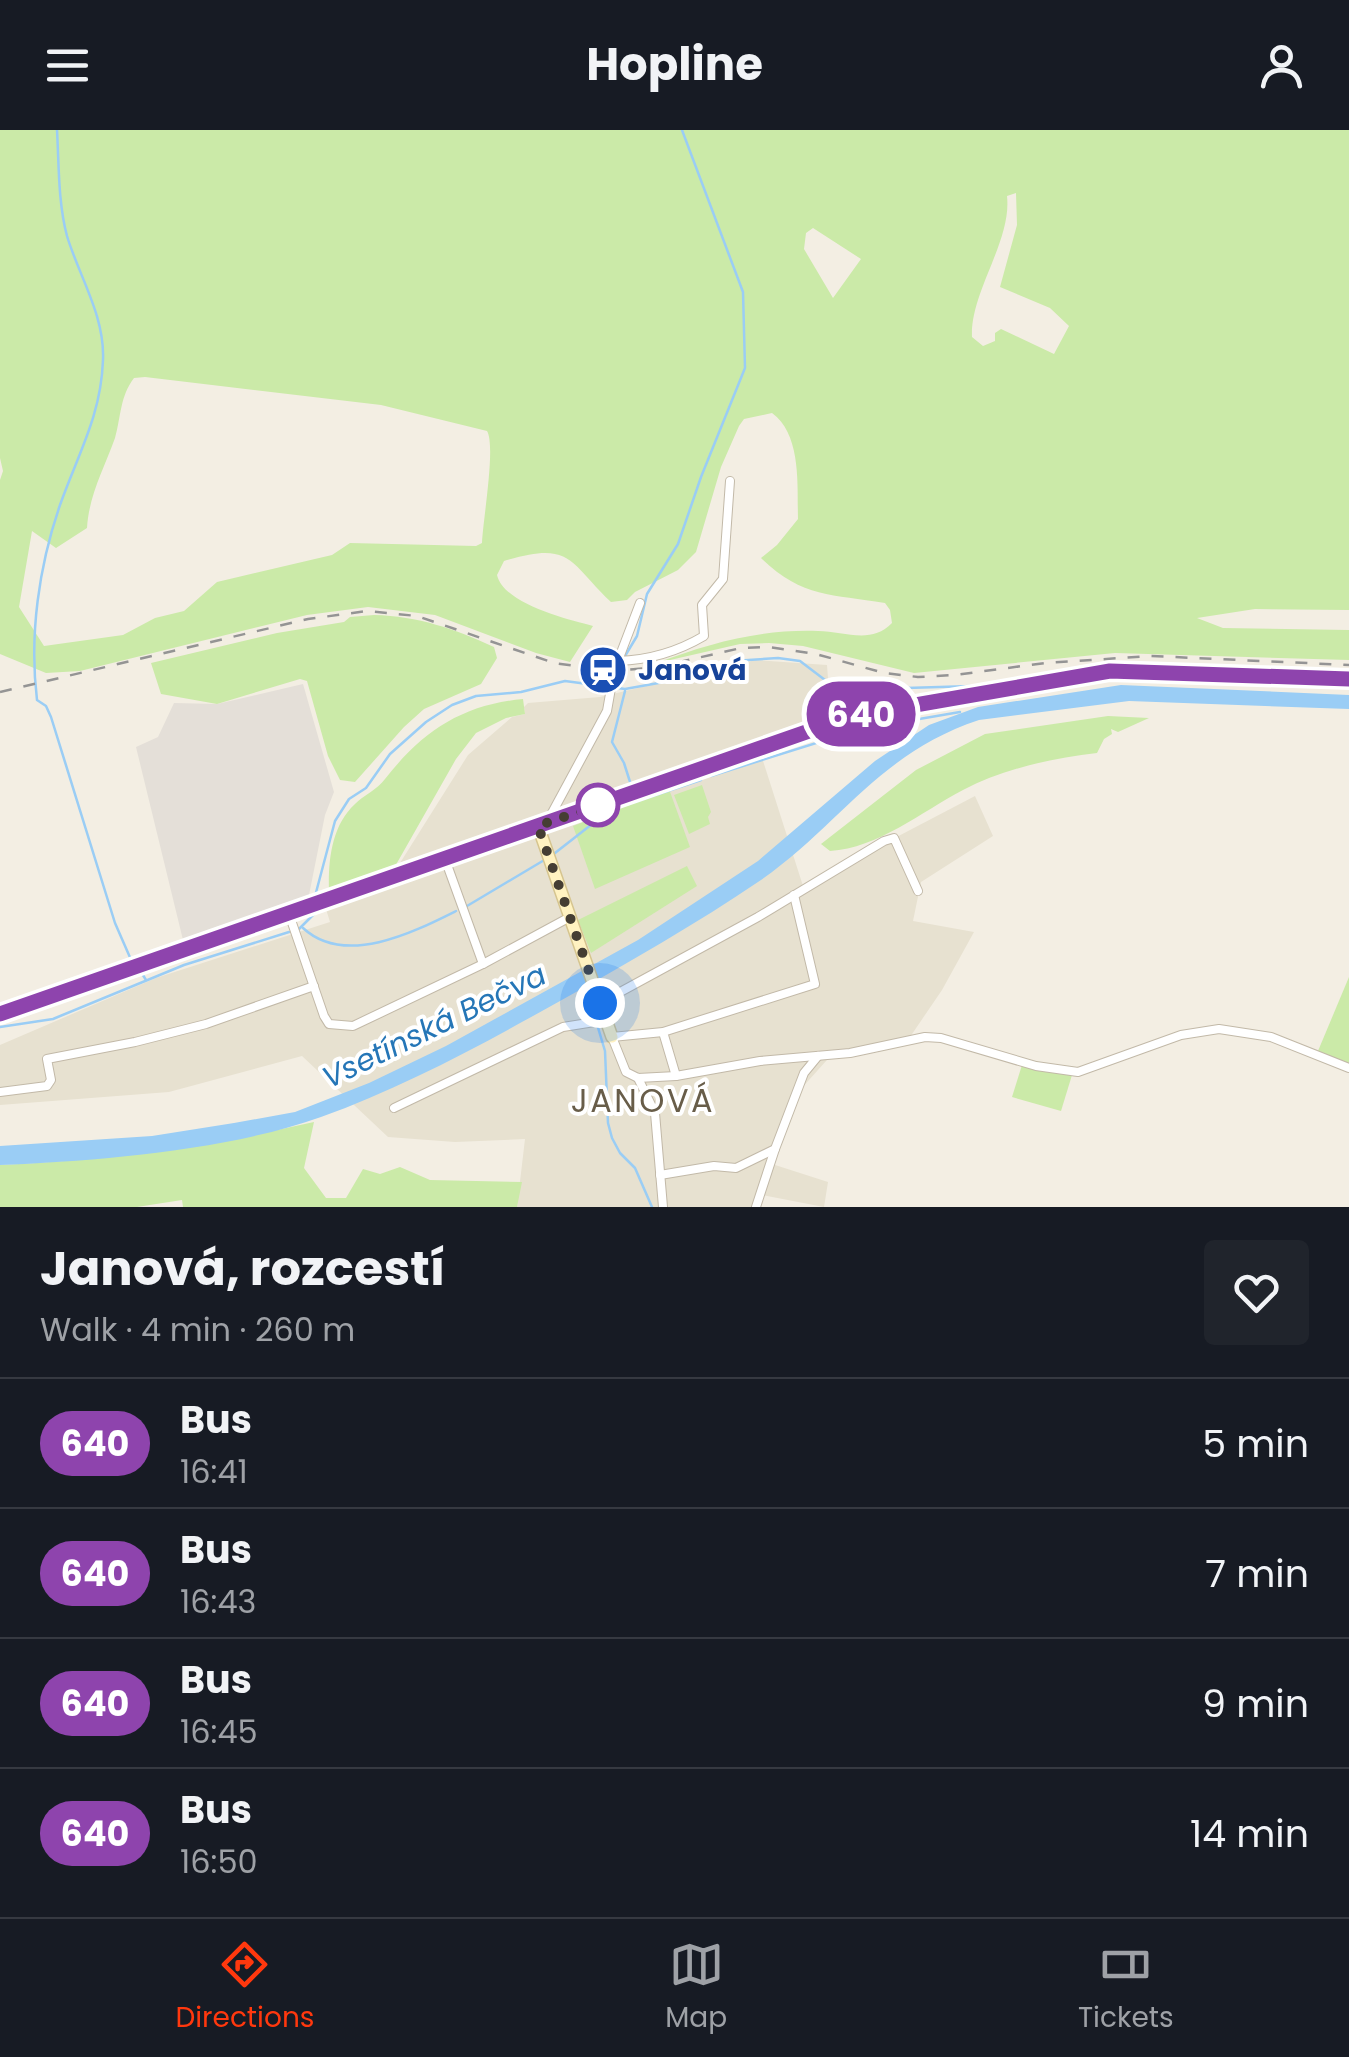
<!DOCTYPE html>
<meta charset="utf-8">
<style>
body{margin:0;font-family:Poppins,sans-serif;background:#20242c;color:#f1f3f6;height:100vh;display:flex;flex-direction:column;font-size:38px;white-space:nowrap}
*{box-sizing:border-box;margin:0}
p{font-size:32px;color:#9ea1a6}
.icon{flex:none;width:55px;height:55px;fill:none;stroke:currentColor;stroke-width:2;stroke-linecap:round;stroke-linejoin:round}
.map{position:relative;height:1077px;overflow:hidden}
.panel{display:flex;flex-direction:column;background:#171b24;flex:1}
.panel>*{flex:none}
.badge{padding:0 20px;border-radius:32px;font-size:35px;line-height:65px}
.you{position:absolute;width:50px;height:50px;margin:-25px;border:8px solid #fff;border-radius:50%;background:#1a73e8;box-shadow:0 0 0 15px #1a73e833}
.map>.badge{position:absolute;translate:-50% -50%;box-shadow:0 0 0 5px #fff}
.round{display:grid;place-items:center;flex:none;width:105px;height:105px;border-radius:10px;background:#20242c}
.head{display:flex;align-items:center;justify-content:space-between;height:170px;padding:0 40px}
h1{font-size:48px;font-weight:700;line-height:75px}
ul{padding:0;list-style:none}
li{display:flex;align-items:center;gap:30px;height:130px;padding:0 40px;border-top:2px solid #363941}
li div{flex:1}
li b{display:block;font-size:38px}
li em{font-style:normal}
li .badge{min-width:110px;font-weight:700;text-align:center}
header{display:flex;justify-content:space-between;align-items:center;height:130px;padding:0 40px;background:#171b24;font-size:45px;font-weight:700}
.tab-bar{display:flex;justify-content:space-around;align-items:center;height:140px;border-top:2px solid #363941;background:#171b24;font-size:28px;color:#9ea1a6}
.tab-bar a{display:grid;justify-items:center;gap:5px}
.tab-bar .active{color:#ff380e}
.map>svg:first-child{display:block}
</style>
<header><svg class="icon" aria-label="menu" viewBox="0 0 24 24"><path d="M4 6h16M4 12h16M4 18h16"/></svg>Hopline<svg class="icon" aria-label="person" viewBox="0 0 24 24"><circle cx="12" cy="8" r="4"/><path d="M4 21q1-7 8-7t8 7"/></svg></header>
<div class="map">
<svg width="1349" height="1077" viewBox="0 0 1349 1077">
<rect width="100%" height="100%" fill="#f3eee3"/>
<path fill="#e7e1d0" d="M756,530L827,535L831,588L757,612L803,756L975,666L993,706L921,752L913,791L974,802L942,860L910,907L859,920L835,921L800,960L772,1034L828,1052L824,1077L762,1065L760,1077H517L525,1009L455,1012L388,1007L302,926L169,962L0,975V915L156,848L330,792L326,779L405,750L400,733L468,625L512,587L525,584L524,577L528,573L600,567Z"/>
<path fill="#e4dfd8" d="M303,554L334,662L325,685L308,770L189,811L183,810L136,617L158,607L174,573L217,574Z"/>
<g fill="#cbeaa8" fill-rule="evenodd">
<path d="M0,0H1349V480L1255,479L1197,488L1223,498L1349,500V530L1115,523L914,543L803,516L769,513L740,514L657,533C710,513 761,499 818,501C844,501 871,515 892,493L890,480L885,473C832,464 802,468 761,428L777,415L798,389C797,356 802,305 772,283L744,289L739,296L721,337L696,422L678,440L635,462L627,470L611,472C569,432 572,410 504,431L497,445C504,474 566,489 593,496L570,532L536,523L435,485L368,477L307,485L80,541L46,543L0,524V350L3,341L0,328ZM1016,63L1017,95L1000,157L1050,178L1069,196L1054,224L1001,199L995,203V211L983,216L972,207C970,162 1012,111 1007,66ZM813,98L861,129L833,168L804,119L806,103ZM145,247L381,275L487,301C496,316 483,389 482,413L476,416L350,413L332,425L217,452L184,481L155,488L123,505L44,516L19,477L32,401L56,418L87,398C89,365 104,339 115,308C121,287 120,266 134,248Z"/>
<path d="M374,485C418,486 455,499 494,517L497,528L481,554L424,579L404,597L355,652L340,650L328,626L307,551L300,549L217,574L161,564L151,533L277,503L344,492L350,487Z"/>
<path d="M523,569L525,584L506,588L476,603L456,629L393,740L329,762C328,732 331,696 355,674C364,665 377,660 385,649C422,602 461,575 523,569Z"/>
<path d="M1108,586L1149,588L1118,602L1111,599L1112,604L1104,609L1097,623C1052,628 1003,639 963,660C921,682 878,718 830,721L821,714L916,640L985,604Z"/>
<path d="M702,655L711,682L708,687L710,694L689,704L674,665Z"/>
<path d="M669,659L690,717L595,759L573,696Z"/>
<path d="M687,736L697,756L591,823L578,790Z"/>
<path d="M1349,847V937L1318,921Z"/>
<path d="M1022,935L1072,945L1061,981L1012,967Z"/>
<path d="M314,992L304,1038L326,1068H346L363,1039L380,1044L400,1037L430,1050L522,1052L517,1077H183L182,1070L137,1077H0V1035C106,1031 210,1015 314,992Z"/>
</g>
<path fill="#9acdf5" d="M1121,555L1349,565V579L1129,571L979,590C879,623 841,694 761,750C696,794 628,833 560,871C483,914 404,957 321,987C230,1020 97,1031 0,1035V1016L152,1006L234,993L295,982L369,953L446,916L638,810L758,731L875,631L929,595L978,577Z"/>
<g fill="none" stroke-linecap="round" stroke-linejoin="round">
<g stroke="#9acdf5" stroke-width="2.5">
<path d="M57,0C59,35 58,72 67,106C79,146 105,186 103,230C101,286 78,324 60,375C39,436 29,505 37,570L46,576L51,587L115,793L132,832"/>
<path d="M625,526L637,506L647,464L678,414L701,347L745,238L743,162L682,0"/>
<path d="M615,560L622,534"/>
<path d="M625,561L612,612L624,633L631,655"/>
<path d="M711,646L861,599L960,582"/>
<path d="M555,723L610,680L701,650"/>
<path d="M314,770L335,691L349,669L366,658L390,624L426,592L452,575L476,566L521,562L565,551L625,559L664,552L733,531L778,528L800,531L825,550L906,558L973,556L974,563"/>
<path d="M467,776L546,729"/>
<path d="M303,798C345,837 414,802 456,781"/>
<path d="M299,799L315,783V778"/>
<path d="M141,842L146,850"/>
<path d="M585,854L605,921L608,993L612,1008L620,1023L635,1038L652,1077"/>
<path d="M0,897L53,889L184,835L289,802"/>
</g>
<g stroke="#c2b9a8" stroke-width="10">
<g id="street">
<path d="M618,531C649,530 677,522 704,506L702,475L723,449L730,351"/>
<path d="M546,694L607,581L614,541L640,473"/>
<path d="M445,729L483,834"/>
<path d="M794,765L815,854L663,902L612,907L626,942L638,948L676,946L760,931L850,923L925,907L941,908L1036,936L1078,942L1181,905L1219,899L1271,907L1349,938"/>
<path d="M289,784L324,886L329,894L353,896L483,834L570,787"/>
<path d="M600,873L758,787L884,711L894,708L918,761"/>
<path d="M663,902L676,946"/>
<path d="M638,948L655,983L663,1077"/>
<path d="M0,962L47,956L51,950L47,929L135,912L206,894L314,856"/>
<path d="M394,978L563,897L607,890"/>
<path d="M660,1045L714,1036L736,1038L775,1019L804,943L818,926"/>
<path d="M756,1077L775,1019"/>
</g>
</g>
<g stroke="#d6c58f" stroke-width="14">
<g id="secondary">
<path d="M538,696L612,907"/>
<path d="M0,884L852,586L1110,541L1349,549"/>
</g>
</g>
<use href="#street" stroke="#fff" stroke-width="8"/>
<use href="#secondary" stroke="#fff2c1" stroke-width="11"/>
<path stroke="#949494" stroke-width="2.5" stroke-dasharray="12 12" stroke-linecap="butt" d="M0,562L308,489L367,481L417,486L554,533L614,541L658,537L741,518L769,517L816,524L884,543L918,547L955,545L1045,533L1151,526L1349,535"/>
</g>
<g fill="none" stroke-linecap="round" stroke-linejoin="round">
<g stroke="#fff" stroke-width="22">
<path id="line" d="M0,884L852,586L1110,541L1349,549"/>
</g>
<use href="#line" stroke="#8e44ad" stroke-width="15"/>
<path stroke="#453e33" stroke-width="10" stroke-dasharray="0 18" d="M598,675L538,696L600,873"/>
</g>
<defs>
<g id="station-disc" transform="scale(2.5)"><circle r="9.5" fill="#1a4fb4" stroke="#fff"/><path d="M-3-6H3Q5-6 5-4V2Q5 4 3 4L4.5 6H3L1.5 4h-3L-3 6H-4.5L-3 4Q-5 4-5 2V-4Q-5-6-3-6ZM-3.5-4v3h7v-3ZM-3.5 1v1.5H-2V1ZM2 1v1.5H3.5V1Z" fill="#fff"/></g>
</defs>
<g fill-rule="evenodd">
<use href="#station-disc" x="603" y="540"/>
</g>
<circle fill="#fff" stroke="#8e44ad" stroke-width="5" cx="598" cy="675" r="20"/>
<g text-anchor="middle" dominant-baseline="central" stroke-width="8" stroke-linejoin="round" paint-order="stroke">
<g font-size="28" font-weight="bold" fill="#164399" stroke="#fff" text-anchor="start">
<text x="638" y="540">Janová</text>
</g>
<g font-size="30" font-style="italic" fill="#2576b7" stroke="#fff">
<text transform="translate(434 896) rotate(-26)">Vsetínská Bečva</text>
</g>
<g font-size="32" letter-spacing="2.5" fill="#685d49" stroke="#fff">
<text x="643" y="970">JANOVÁ</text>
</g>
</g>
</svg>
<div class="you" style="left:600px;top:873px"></div>
<b class="badge" style="left:861px;top:584px;background:#8e44ad;color:#fff">640</b>
</div>
<section class="panel">
<div class="head"><div><h1>Janová, rozcestí</h1><p>Walk · 4 min · 260 m</p></div><a class="round"><svg class="icon" aria-label="heart" viewBox="0 0 24 24"><path d="M12 20l-8-8c-3-5 5-10 8-4 3-6 11-1 8 4z"/></svg></a></div>
<ul>
<li><span class="badge" style="background:#8e44ad;color:#fff">640</span><div><b>Bus</b><p>16:41</p></div><em>5 min</em></li>
<li><span class="badge" style="background:#8e44ad;color:#fff">640</span><div><b>Bus</b><p>16:43</p></div><em>7 min</em></li>
<li><span class="badge" style="background:#8e44ad;color:#fff">640</span><div><b>Bus</b><p>16:45</p></div><em>9 min</em></li>
<li><span class="badge" style="background:#8e44ad;color:#fff">640</span><div><b>Bus</b><p>16:50</p></div><em>14 min</em></li>
</ul>
</section>
<nav class="tab-bar">
<a class="active"><svg class="icon" aria-label="directions" viewBox="0 0 24 24"><path d="M12 3l9 9-9 9-9-9zM9 14v-3h6M13 9l2 2-2 2"/></svg>Directions</a>
<a><svg class="icon" aria-label="map" viewBox="0 0 24 24"><path d="M3 6l6-2 6 2 6-2v14l-6 2-6-2-6 2zM9 4v14M15 6v14"/></svg>Map</a>
<a><svg class="icon" aria-label="tickets" viewBox="0 0 24 24"><path d="M3 7h18v10H3zM15 7v10"/></svg>Tickets</a>
</nav>
